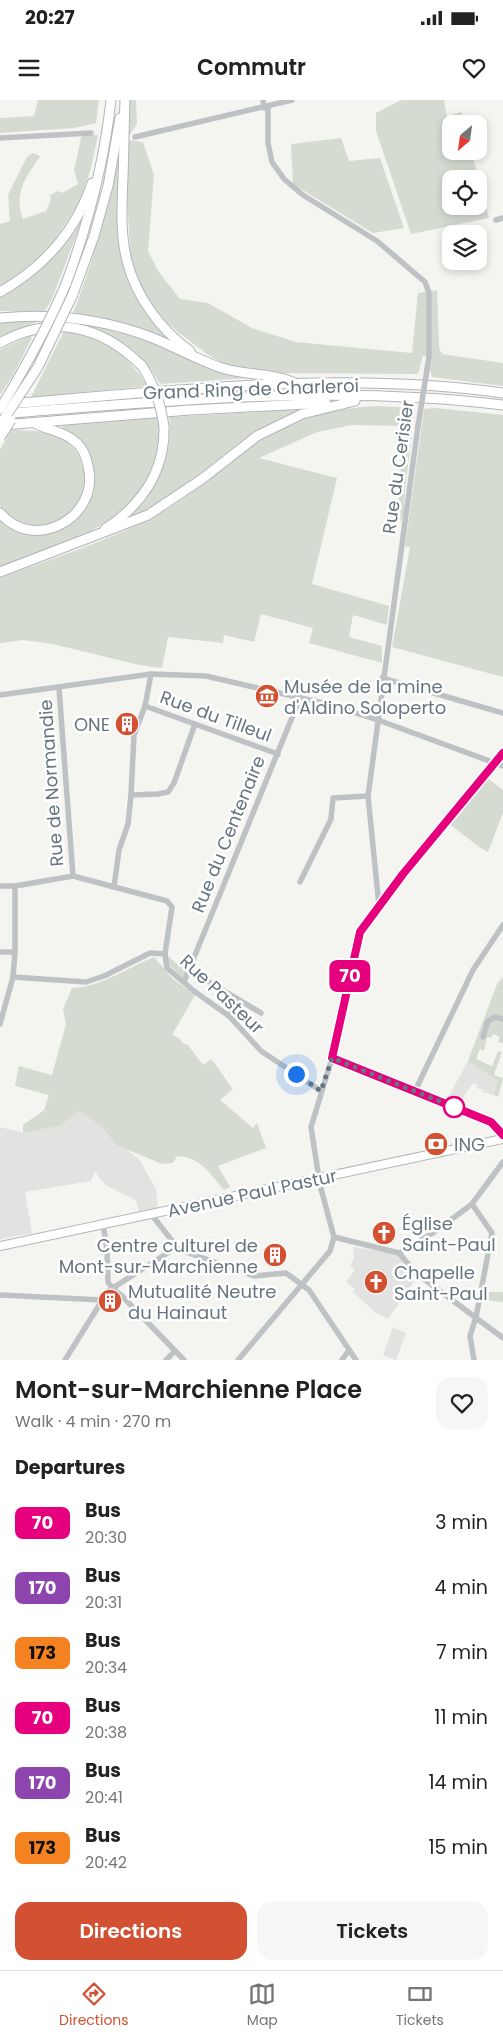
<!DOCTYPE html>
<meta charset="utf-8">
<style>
body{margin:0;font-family:Poppins,sans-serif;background:#f6f6f6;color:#222;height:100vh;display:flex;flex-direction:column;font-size:19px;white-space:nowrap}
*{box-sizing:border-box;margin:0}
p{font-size:16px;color:#767676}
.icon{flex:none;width:28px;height:28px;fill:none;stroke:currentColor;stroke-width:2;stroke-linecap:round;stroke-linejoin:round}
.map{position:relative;height:1260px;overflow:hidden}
.drawer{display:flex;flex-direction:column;background:#fff;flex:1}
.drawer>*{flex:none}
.badge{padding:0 10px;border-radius:8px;font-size:18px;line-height:32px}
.needle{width:32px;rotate:209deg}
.fabs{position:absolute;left:442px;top:15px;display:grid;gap:10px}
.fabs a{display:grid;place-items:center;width:45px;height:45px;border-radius:10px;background:#fff;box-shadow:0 2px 8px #0003;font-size:25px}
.you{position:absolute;width:25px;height:25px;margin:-12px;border:4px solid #fff;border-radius:50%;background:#1a73e8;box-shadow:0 0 0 8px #1a73e833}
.map>.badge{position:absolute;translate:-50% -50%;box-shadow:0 0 0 2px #fff}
h2{padding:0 15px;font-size:19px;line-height:45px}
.round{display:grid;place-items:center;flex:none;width:52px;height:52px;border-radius:15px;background:#f6f6f6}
.summary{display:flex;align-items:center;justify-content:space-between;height:85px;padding:0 15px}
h1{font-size:24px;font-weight:600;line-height:38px}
.primary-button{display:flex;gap:10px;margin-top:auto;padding:10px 15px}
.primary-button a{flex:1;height:58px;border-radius:15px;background:#d25133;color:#fff;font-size:20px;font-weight:600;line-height:58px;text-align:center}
.primary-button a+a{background:#f6f6f6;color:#222}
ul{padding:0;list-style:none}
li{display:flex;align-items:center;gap:15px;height:65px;padding:0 15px}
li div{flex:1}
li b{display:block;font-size:19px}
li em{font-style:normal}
li .badge{min-width:55px;font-weight:700;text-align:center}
.status{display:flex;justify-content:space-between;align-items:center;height:35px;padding:0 25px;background:#fff;direction:ltr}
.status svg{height:14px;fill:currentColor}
header{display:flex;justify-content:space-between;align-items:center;height:65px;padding:0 15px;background:#fff;font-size:22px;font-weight:600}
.tabs{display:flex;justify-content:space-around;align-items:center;height:70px;border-top:1px solid #e0e0e0;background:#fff;font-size:14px;color:#767676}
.tabs a{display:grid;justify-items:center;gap:2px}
.tabs .on{color:#d25133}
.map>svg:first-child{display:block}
</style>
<div class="status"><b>20:27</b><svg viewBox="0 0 49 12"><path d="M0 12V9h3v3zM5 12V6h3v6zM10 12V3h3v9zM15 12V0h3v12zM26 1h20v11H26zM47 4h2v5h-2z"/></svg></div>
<header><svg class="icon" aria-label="menu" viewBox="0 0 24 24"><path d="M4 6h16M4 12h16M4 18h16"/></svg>Commutr<svg class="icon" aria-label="heart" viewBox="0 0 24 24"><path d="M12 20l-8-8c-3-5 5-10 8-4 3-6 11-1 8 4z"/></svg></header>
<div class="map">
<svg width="503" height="1260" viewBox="0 0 503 1260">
<rect width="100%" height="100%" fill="#f4f4f1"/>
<g fill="#e2e3e1">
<path d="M468,961L498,981V985L494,995L482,992L483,990L476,988L478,985L473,983L459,1004L447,999Z"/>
<path d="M79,1011L102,1027L116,1045L127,1050L139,1059L156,1089L158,1109L139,1113L136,1100L107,1086L99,1078L95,1071L91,1081L25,1092L32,1133L0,1139V1027L23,1033L60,1026Z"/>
<path d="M353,1147L398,1154L417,1177L388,1219L376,1213L353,1192L355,1189L346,1182L355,1170L350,1166L354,1158Z"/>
<path d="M393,1227L406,1233L396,1260L383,1255Z"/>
</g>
<g fill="#d6dbd2">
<path d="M38,0H99L96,23L74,28L0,33V18L34,16Z"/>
<path d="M130,0H136L137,24L129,36Z"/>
<path d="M401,0H444L447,17L461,12L464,24H451V51H471L479,79H451V106H479V80L489,118L411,134L376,31V13Z"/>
<path d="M82,34L98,35L91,68L79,104L46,153L10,182L0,186V124L10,121L8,95L27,57L33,53L40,56C26,78 13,92 23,119L46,111L51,100L50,95L58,91L62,93L78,84L74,70Z"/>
<path d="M341,38L349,61L380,58L404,128L373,133L293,84L291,44Z"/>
<path d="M128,40L143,42L154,75L148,151L158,171L180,199L208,203L252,228L296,242L412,253L418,193L437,190L439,248L442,254L503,263V286L432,277L430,270L432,257L423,256L418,274L272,273L222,263L207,254L179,233L165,221L144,194L131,164L126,82Z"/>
<path d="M120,49C118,126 109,186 174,242L123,223L73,213C94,160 108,105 120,49Z"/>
<path d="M84,109L86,110L52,199L45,211H0V196C40,172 63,150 84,109Z"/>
<path d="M32,220L37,222L0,238V223Z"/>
<path d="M69,220L92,225L146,240L214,269L248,278L160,284C142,248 107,228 68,224Z"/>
<path d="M64,231C100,237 128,253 147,286L31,297Z"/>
<path d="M31,235L32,238L13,275L0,295V250Z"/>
<path d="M379,306L415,308L405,390L404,413L401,423L398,390L404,326L352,325L317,332L259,358L337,378L312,484L389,506L387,525L353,515L349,537L382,546V563L309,543L313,528L261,514L254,542L224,535L223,543L168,537L162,568L139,565L53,544L23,540L0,543V478C53,458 109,441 159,414C194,395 221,366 254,344C294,317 332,308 379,306Z"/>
<path d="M435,308L503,315V577L392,547L410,447L405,446L424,309Z"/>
<path d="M305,309C286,317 267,325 250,336C207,365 173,402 123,421C154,396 174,358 169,317Z"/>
<path d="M158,318C170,416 72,440 0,468V418C11,422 39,433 48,433C80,432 106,382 89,355C83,346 72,338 64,330L62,325Z"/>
<path d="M11,330C31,330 55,331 70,345C103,376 76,430 32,425C20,423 7,416 0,406V350Z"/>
<path d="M487,678L503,690V713L488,752L479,747L451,725Z"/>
<path d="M168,856L177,864L180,861L189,867L183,878L168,864Z"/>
<path d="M154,857L173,879L195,895L172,935L179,938L184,944H187L203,965L211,959C219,968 224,978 233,989L220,1000L253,1028L257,1023L266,1048L218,1066L230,1087L224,1090C208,1072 202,1058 177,1056L173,1063L162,1064L116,1045L102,1027L79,1011L60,1026L23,1033V1025L44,1010L49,995L15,986L19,966L52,975L66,924L63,909L72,888C101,887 127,868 154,857Z"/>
<path d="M503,877V943L498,942L500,937L493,934L491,938L487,937L484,951L480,949L476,959L492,966L498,951L502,952L494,975L503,978L498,997L494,995L498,981L468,961L497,884Z"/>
<path d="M485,1192H503V1202L485,1200Z"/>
</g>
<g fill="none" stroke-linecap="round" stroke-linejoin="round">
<g stroke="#b2b6b9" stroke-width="10">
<path id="major" d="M0,1146L503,1039"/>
</g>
<g stroke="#b1b5b7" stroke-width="11">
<g id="highway">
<path d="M125,0C124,26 124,51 123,77C122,105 120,134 127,161C136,197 161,230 190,251"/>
<path d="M66,184C88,124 104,64 111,0"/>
<path d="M0,192C44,167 76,131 92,83"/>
<path d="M73,194L94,136L108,86L120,18"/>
<path d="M0,218C53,213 104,219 153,238C175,247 197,259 219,267C243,276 270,272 293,282"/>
<path d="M0,243C52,214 101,225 142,266"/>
<path d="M8,304C172,291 339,270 503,293"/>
<path d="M0,314C167,301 336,284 503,305"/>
<path d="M3,325L190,310L326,303"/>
<path d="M0,413C35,454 101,416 88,366C86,355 82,346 73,340C62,331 47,330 35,323"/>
<path d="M105,429C142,405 165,371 164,327"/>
<path d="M0,472L148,415L202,379L257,336L302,314L355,301"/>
</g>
</g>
<g stroke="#bec2c5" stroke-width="5.5">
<path d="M263,0L264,8"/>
<path d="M268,7V43L272,62L284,79L303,95L377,141L425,182L429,193V257"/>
<path d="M135,37L292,0"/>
<path d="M0,38L91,33"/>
<path d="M496,120L503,118"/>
<path d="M382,578L503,613"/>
<path d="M59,588L73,776"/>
<path d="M0,595L151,574L206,576L327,604L378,620L503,666"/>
<path d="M145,606L278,654"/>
<path d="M131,695L158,694L168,692L174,683L195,624"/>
<path d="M300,782L331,719L333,698L368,696"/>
<path d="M0,786H15L73,776L167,801L172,807L165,854L167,868L194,891L229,916L261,951L321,991"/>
<path d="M114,787L119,750L128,724L131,695L134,635L145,606L151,574"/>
<path d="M379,806L368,696L418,326"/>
<path d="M0,852H15"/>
<path d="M189,870L261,913"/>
<path d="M13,877L86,882L104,876L150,853L165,854"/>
<path d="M184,882L300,598"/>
<path d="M229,916L240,901"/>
<path d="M0,924L13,877L15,852V786"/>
<path d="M483,937L488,921L495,917L503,919"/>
<path d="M332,958L491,1022L503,1035"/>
<path d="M415,991L473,870L503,825"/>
<path d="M472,1104L492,1133L476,1217L470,1236L474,1260"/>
<path d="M151,1114L177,1147L183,1151L254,1176L286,1173L309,1190L356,1260"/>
<path d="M103,1124L107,1150L108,1182L113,1189L122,1196L184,1260"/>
<path d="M334,1137L320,1085L311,1027L332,958L360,832L403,774L503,653"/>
<path d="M334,1137L399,1153L436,1131L472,1104L503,1062"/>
<path d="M399,1153L416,1173L503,1238"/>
<path d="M0,1195L103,1200"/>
<path d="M65,1260L108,1191L177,1147"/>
<path d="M166,1260L175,1251"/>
<path d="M238,1260L330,1151L334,1137"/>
<path d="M342,1260L349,1250"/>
</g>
<use href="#major" stroke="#fff" stroke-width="8"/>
<use href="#highway" stroke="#fff" stroke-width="9"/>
<g stroke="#b1b5b7" stroke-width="11" stroke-linecap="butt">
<g id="highway-bridge">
<path d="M142,266C155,286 161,304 164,327"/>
<path d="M0,309C25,268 47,228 66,184"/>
<path d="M0,325L38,267L73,194"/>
<path d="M0,337L11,320"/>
</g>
</g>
<path stroke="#bec2c5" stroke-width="5.5" d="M418,326L429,257"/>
<use href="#highway-bridge" stroke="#fff" stroke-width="9"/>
</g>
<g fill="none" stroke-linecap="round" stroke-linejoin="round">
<g stroke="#fff" stroke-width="11">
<path id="line" d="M503,653L403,774L360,832L332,958L491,1022L503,1035"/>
</g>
<use href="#line" stroke="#e6007e" stroke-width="8"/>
<path stroke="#66757f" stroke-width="5" stroke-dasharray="0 9" d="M296,974L321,991L332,958L459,1009L454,1007"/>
</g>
<defs>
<g id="museum-disc" transform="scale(1.25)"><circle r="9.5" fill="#d25133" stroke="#fff"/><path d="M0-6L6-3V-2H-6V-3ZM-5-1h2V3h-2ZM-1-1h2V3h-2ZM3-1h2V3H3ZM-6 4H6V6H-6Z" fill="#fff"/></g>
<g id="building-disc" transform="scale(1.25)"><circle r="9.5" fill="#d25133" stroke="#fff"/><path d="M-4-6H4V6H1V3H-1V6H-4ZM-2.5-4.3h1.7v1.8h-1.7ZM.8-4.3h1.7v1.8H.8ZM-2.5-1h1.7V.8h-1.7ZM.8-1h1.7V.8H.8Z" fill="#fff"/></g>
<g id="bank-disc" transform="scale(1.25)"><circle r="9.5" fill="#d25133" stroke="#fff"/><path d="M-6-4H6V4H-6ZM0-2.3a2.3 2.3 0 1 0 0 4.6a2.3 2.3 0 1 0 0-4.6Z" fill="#fff"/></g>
<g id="church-disc" transform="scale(1.25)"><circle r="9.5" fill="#d25133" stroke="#fff"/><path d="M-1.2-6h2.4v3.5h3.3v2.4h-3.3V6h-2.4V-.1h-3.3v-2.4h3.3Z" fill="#fff"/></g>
</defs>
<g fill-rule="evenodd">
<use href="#museum-disc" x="267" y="596"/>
<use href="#building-disc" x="127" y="624"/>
<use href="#bank-disc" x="436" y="1044"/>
<use href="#church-disc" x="384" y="1133"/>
<use href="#building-disc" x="275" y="1155"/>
<use href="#church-disc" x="376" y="1182"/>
<use href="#building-disc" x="110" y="1201"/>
</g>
<circle fill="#fff" stroke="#e6007e" stroke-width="2.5" cx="454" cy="1007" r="10"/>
<g text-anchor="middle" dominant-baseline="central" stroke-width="5" stroke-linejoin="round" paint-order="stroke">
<g font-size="18" fill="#66757f" stroke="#fff">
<text transform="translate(251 289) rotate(-2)">Grand Ring de Charleroi</text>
<text transform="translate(398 367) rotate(-82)">Rue du Cerisier</text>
<text transform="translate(216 616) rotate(20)">Rue du Tilleul</text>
<text transform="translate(51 683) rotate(-94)">Rue de Normandie</text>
<text transform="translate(228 734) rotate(-68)">Rue du Centenaire</text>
<text transform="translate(222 894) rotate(43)">Rue Pasteur</text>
<text transform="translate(252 1093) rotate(-12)">Avenue Paul Pastur</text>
</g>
<g font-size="18" fill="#66757f" stroke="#fff" text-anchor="start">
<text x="284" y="586">Musée de la mine<tspan x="284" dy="21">d'Aldino Soloperto</tspan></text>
<text x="110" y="624" text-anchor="end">ONE</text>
<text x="454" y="1044">ING</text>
<text x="402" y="1123">Église<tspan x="402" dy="21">Saint-Paul</tspan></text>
<text x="258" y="1145" text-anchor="end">Centre culturel de<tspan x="258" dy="21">Mont-sur-Marchienne</tspan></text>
<text x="394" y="1172">Chapelle<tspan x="394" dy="21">Saint-Paul</tspan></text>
<text x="128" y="1191">Mutualité Neutre<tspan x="128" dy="21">du Hainaut</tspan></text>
</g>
</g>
</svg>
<div class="fabs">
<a><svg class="needle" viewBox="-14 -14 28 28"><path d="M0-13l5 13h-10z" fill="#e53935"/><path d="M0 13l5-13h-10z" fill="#767676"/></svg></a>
<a><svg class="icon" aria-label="locate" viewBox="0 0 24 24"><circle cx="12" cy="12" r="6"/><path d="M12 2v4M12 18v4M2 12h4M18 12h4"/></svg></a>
<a><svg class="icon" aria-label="layers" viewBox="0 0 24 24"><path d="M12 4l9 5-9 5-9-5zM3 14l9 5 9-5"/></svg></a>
</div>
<div class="you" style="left:296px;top:974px"></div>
<b class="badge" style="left:350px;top:876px;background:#e6007e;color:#fff">70</b>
</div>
<section class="drawer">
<div class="summary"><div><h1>Mont-sur-Marchienne Place</h1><p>Walk · 4 min · 270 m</p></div><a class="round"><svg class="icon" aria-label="heart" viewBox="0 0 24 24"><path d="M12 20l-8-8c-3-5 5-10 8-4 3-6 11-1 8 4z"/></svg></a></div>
<h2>Departures</h2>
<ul>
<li><span class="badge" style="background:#e6007e;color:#fff">70</span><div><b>Bus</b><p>20:30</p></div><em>3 min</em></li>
<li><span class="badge" style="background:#8e44ad;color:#fff">170</span><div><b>Bus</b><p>20:31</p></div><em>4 min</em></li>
<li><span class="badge" style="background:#f58220;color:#111">173</span><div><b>Bus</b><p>20:34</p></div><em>7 min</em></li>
<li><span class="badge" style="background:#e6007e;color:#fff">70</span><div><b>Bus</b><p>20:38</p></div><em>11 min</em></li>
<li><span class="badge" style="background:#8e44ad;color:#fff">170</span><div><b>Bus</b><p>20:41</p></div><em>14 min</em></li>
<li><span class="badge" style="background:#f58220;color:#111">173</span><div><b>Bus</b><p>20:42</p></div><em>15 min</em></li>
</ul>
<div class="primary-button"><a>Directions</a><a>Tickets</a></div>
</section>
<nav class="tabs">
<a class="on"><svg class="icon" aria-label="directions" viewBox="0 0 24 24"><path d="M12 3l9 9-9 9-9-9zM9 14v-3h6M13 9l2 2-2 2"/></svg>Directions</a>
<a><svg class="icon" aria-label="map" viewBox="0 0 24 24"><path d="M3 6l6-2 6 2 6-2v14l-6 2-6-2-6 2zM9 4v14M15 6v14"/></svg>Map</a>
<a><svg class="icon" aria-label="tickets" viewBox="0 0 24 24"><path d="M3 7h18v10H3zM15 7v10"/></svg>Tickets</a>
</nav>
